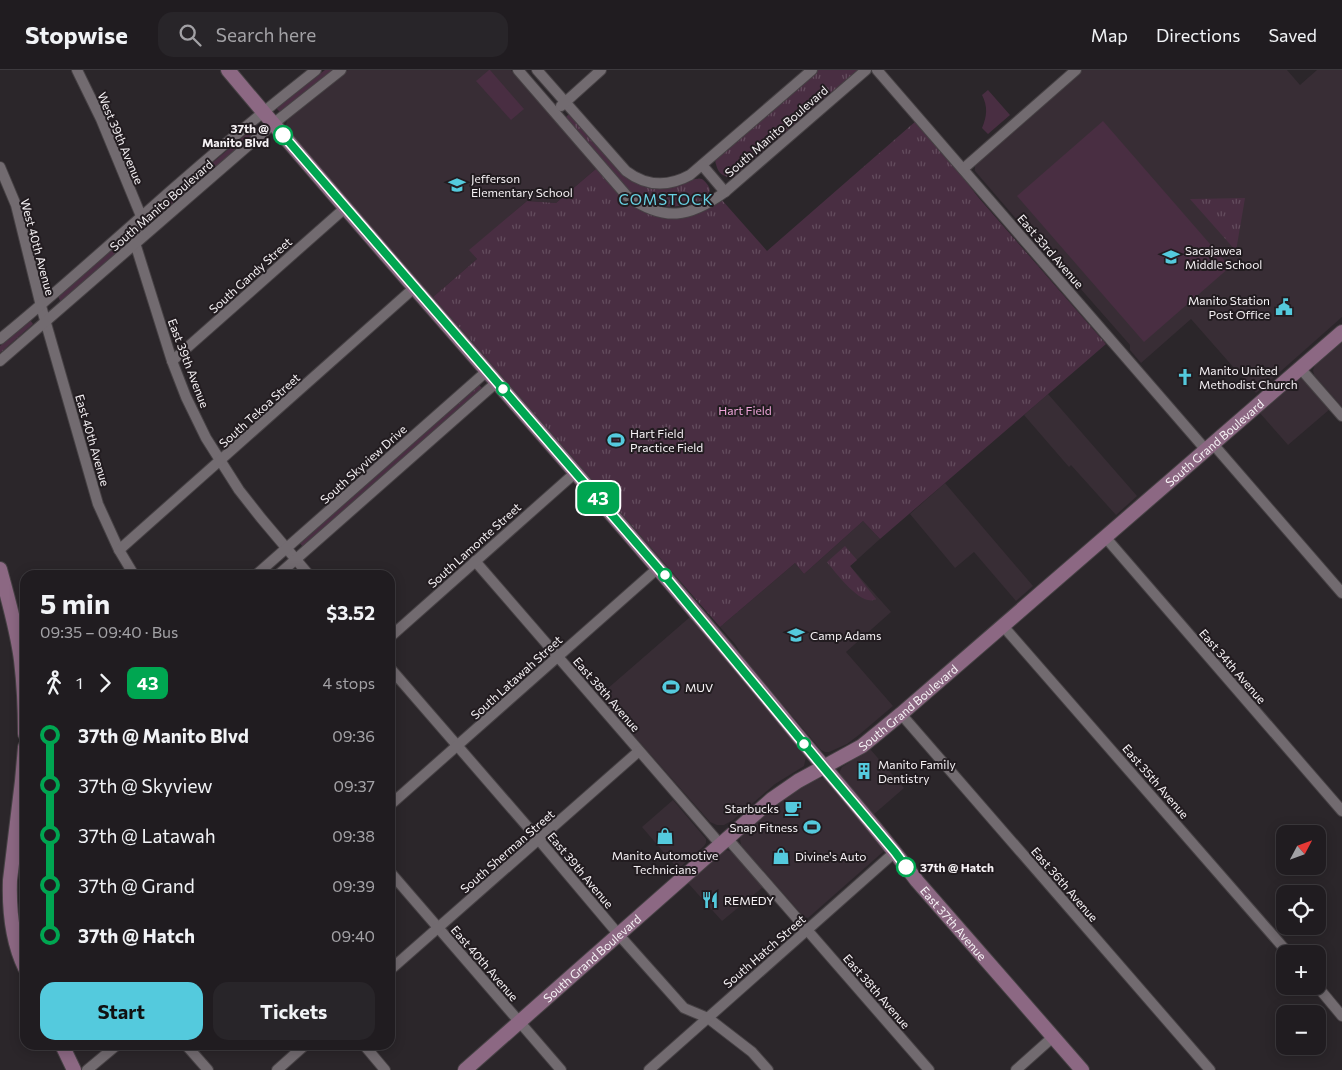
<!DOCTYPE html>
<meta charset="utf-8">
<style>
body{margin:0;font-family:Commissioner,sans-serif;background:#282529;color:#f1f3f6;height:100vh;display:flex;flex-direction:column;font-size:19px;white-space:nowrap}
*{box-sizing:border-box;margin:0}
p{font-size:16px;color:#a2a1a5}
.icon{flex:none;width:28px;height:28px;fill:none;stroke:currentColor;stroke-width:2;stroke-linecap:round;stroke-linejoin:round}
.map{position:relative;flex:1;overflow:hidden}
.side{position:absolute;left:20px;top:500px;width:375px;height:480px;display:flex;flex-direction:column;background:#201c20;border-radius:15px;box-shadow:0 2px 12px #0003,0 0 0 1px #3d3a3e}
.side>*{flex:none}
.badge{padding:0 10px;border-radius:8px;font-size:18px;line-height:32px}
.needle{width:32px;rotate:49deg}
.tools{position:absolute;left:1276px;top:755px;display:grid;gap:10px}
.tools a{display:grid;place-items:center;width:50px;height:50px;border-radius:10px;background:#201c20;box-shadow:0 2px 12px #0003,0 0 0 1px #3d3a3e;font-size:25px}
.map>.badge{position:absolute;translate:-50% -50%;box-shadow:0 0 0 2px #fff}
.legs{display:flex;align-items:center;gap:8px;height:55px;padding:0 20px;font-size:16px}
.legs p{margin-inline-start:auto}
.head{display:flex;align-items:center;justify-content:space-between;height:85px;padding:0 20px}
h1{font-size:28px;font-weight:700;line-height:38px}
.primary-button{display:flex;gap:10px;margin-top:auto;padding:10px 20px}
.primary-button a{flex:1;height:58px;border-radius:15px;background:#54cadd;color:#111;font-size:20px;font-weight:700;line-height:58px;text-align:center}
.primary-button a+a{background:#282529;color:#f1f3f6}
ul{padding:0 20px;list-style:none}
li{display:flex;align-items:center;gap:18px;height:50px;font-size:19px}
li i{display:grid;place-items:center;width:8px;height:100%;margin:0 6px;background:currentColor}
li i::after{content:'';width:12px;height:12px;margin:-6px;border:4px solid;border-radius:50%;background:#201c20}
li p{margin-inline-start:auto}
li:first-child i{background:linear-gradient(#0000 50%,currentColor 0)}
li:last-child i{background:linear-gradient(currentColor 50%,#0000 0)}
header{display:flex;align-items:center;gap:30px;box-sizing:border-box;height:70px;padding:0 25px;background:#201c20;border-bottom:1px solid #3d3a3e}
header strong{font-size:24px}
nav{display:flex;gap:28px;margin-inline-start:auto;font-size:18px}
.search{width:350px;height:45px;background:#282529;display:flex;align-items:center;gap:12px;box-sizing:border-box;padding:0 18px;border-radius:15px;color:#a2a1a5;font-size:19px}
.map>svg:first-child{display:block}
</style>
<header>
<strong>Stopwise</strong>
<div class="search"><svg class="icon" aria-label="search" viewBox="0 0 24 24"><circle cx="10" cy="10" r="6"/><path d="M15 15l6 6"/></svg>Search here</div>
<nav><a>Map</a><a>Directions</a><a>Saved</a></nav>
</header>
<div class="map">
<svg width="1342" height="1000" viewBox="0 0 1342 1000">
<defs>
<pattern id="park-tufts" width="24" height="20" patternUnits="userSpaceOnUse" patternTransform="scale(1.25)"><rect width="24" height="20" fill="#492e42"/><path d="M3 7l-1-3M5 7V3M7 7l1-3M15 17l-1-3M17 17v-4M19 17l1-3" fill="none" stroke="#644d5e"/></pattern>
</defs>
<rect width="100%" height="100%" fill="#2b262a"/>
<g fill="#382d35">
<path d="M348,0H511L597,98L556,133L527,131L470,180L477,189L433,227L288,60L286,56L287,50L290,45Z"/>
<path d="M1081,0H1287L1300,15L1317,0H1342V247L1256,323L1191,249L1141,293L1130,280V275L1079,217H1075L975,101V93Z"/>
<path d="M1342,272V337L1314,305L1313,300L1315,295Z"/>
<path d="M1299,309H1302L1305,311L1330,339L1288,375L1259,342L1295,311Z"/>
<path d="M1048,324L1137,426L1116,445L1071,395L1069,397L1024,345Z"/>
<path d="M945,413L1033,516L1016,531L974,482L955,498L910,444Z"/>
<path d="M863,451L880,469L850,496L891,542L846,582L893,636L860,664L847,674L829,682H825L821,680L744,589L735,574L720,557L795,493L804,504Z"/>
<path d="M690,547L738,605L805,682L806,687L804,696L775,714L733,750L724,755H717L710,752L599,626Z"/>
<path d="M870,679L904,718L873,745L840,706V701L842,697Z"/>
<path d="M822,708L825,709L884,777V781L808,848L803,846L741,775L740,769L741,766L781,731L802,716L816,709Z"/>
<path d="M673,730L706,769V773L704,776L678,799L642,757Z"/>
<path d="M727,780L732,782L763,817L722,851L688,813L723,782Z"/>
</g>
<g fill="#492e42">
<path d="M489,0H490L524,39L511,50L476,11Z"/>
<path d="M988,20L1010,45L988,64L982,58C987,46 988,37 982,25Z"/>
<path d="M1103,51L1230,197L1144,272L1017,126Z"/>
</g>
<g fill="url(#park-tufts)">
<path d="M325,0H333L280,42L276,38Z"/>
<path d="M818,0H859L735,109C721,106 717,103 715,89Z"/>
<path d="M570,44L641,115C656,120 672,118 686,112C692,110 695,108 702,109C730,132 675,139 660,136C645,134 634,126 623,115L568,50L566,47L568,45Z"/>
<path d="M916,51L949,89L978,127L1106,274L880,469L863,451L804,504L795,493L720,557L433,227L477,189L469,180L527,131L556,133L597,98L618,124L636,138L656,145L721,129L767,181Z"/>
<path d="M256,56L259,60L157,147L154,142Z"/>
<path d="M1245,128L1236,181L1190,129Z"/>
<path d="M121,171L126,176L61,233L58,226Z"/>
<path d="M30,250L33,254L0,283V276Z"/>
<path d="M478,314L483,319L303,477L299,472Z"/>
<path d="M845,476L857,490L850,496L876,529C862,538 835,502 827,492Z"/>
</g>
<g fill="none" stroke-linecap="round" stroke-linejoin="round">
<g stroke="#464144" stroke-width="12">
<g id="street">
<path d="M77,0L101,49L141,146L135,173L172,291L186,327L206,368L239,420L261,448L309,505"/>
<path d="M518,0L627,126C665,152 689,148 725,122L866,0"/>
<path d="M537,0L626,101C647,117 668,117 690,105L812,0"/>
<path d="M877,0L1206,380"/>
<path d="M561,36L601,0"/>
<path d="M702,95L725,122"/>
<path d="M0,97L16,135L41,236L98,434L119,480L134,505"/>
<path d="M963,99L1076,0"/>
<path d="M0,269C48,230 94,188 141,147C198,96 256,47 316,0"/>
<path d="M0,291L273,54L341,0"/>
<path d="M172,291L345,138"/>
<path d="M1300,298L1342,346"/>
<path d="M1213,374L1342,523"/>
<path d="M1106,468L1342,741"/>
<path d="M119,480L414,218"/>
<path d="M475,491L720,774"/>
<path d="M256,505L487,301"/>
<path d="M278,505L497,312"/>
<path d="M1003,556L1289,884"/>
<path d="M390,567L575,403"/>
<path d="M390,598L539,770L619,865L684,938L708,948L752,982L768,1000"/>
<path d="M901,644L1210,1000"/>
<path d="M390,735L658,498"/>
<path d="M727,768L929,1000"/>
<path d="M390,802L561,1000"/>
<path d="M390,900L639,681"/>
<path d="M1317,916L1342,946"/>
<path d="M186,975L208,1000"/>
<path d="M364,975L385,1000"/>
<path d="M87,1000L117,975"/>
<path d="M277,1000L305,975"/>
<path d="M649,1000L895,782"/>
<path d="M1016,1000L1053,967"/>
</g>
</g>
<g stroke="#464144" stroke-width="16">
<g id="secondary">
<path id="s1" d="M228,0C411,219 604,429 785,650C829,704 876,756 917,811L1082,1000"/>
<path d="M0,499C8,529 17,559 21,590C24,615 25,640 25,664"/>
<path d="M25,677L22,711L10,810C9,839 12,871 25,898"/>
<path d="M62,975L74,1000"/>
<path id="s2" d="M465,1000L772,729L798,711L862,676L901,644L1342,262"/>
</g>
</g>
<use href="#street" stroke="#726b70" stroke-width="10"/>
<use href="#secondary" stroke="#8c6883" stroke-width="14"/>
</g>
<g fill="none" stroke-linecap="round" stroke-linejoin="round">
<g stroke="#fff" stroke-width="11">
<path id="line-1" d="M283,65L658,498L824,698L895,782L906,797"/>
</g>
<use href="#line-1" stroke="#00a651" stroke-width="8"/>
</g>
<defs>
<g id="school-bare" transform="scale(1.35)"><path d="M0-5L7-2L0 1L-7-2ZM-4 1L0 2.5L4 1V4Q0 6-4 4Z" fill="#54cadd" stroke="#221c20" stroke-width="2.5" paint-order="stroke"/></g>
<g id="civic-bare" transform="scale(1.35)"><path d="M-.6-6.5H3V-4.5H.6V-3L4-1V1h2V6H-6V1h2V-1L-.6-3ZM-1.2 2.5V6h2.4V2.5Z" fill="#54cadd" stroke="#221c20" stroke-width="2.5" paint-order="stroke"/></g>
<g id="church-bare" transform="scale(1.35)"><path d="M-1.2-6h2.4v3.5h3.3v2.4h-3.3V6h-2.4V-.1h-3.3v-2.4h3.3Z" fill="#54cadd" stroke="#221c20" stroke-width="2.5" paint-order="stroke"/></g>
<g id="stadium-bare" transform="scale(1.35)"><path d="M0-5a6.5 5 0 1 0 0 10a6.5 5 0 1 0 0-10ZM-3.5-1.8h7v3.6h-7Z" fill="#54cadd" stroke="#221c20" stroke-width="2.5" paint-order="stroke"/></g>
<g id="building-bare" transform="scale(1.35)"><path d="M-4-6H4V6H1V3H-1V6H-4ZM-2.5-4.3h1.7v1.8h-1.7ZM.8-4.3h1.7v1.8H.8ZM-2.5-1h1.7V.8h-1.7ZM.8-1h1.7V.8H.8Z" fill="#54cadd" stroke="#221c20" stroke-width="2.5" paint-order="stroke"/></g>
<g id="cafe-bare" transform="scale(1.35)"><path d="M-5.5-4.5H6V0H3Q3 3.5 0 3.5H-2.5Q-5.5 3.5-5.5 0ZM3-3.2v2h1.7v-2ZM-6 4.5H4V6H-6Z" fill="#54cadd" stroke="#221c20" stroke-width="2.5" paint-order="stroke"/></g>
<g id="shop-bare" transform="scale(1.35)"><path d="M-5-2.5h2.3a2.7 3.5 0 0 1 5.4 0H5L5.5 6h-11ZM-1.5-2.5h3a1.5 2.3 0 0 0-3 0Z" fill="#54cadd" stroke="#221c20" stroke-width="2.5" paint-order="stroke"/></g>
<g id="restaurant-bare" transform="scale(1.35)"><path d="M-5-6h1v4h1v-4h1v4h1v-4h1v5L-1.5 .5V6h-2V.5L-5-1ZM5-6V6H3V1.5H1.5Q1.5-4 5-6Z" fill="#54cadd" stroke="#221c20" stroke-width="2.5" paint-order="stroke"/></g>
</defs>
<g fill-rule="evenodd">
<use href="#school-bare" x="457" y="115"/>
<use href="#school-bare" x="1171" y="187"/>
<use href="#civic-bare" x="1284" y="237"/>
<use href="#church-bare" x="1185" y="307"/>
<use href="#stadium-bare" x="616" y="370"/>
<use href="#school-bare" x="796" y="565"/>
<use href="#stadium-bare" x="671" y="617"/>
<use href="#building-bare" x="864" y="701"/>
<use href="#cafe-bare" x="793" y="738"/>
<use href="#stadium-bare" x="812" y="757"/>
<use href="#shop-bare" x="665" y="766"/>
<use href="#shop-bare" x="781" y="786"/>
<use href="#restaurant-bare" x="710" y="830"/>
</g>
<g fill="#fff" stroke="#00a651" stroke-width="2.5">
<circle cx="283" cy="65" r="9"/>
<circle cx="503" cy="319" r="6"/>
<circle cx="665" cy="505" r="6"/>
<circle cx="804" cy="674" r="6"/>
<circle cx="906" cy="797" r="9"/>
</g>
<g text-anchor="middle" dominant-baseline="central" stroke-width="4" stroke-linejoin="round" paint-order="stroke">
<g font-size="12" font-weight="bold" fill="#f6f2f5" stroke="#221c20" text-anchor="end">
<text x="269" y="58">37th @<tspan x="269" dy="14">Manito Blvd</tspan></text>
<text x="920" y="797" text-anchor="start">37th @ Hatch</text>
</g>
<g font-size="12" fill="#f6f2f5" stroke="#221c20">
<text transform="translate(776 61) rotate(-41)">South Manito Boulevard</text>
<text transform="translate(121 68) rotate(67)">West 39th Avenue</text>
<text transform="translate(161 135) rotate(-41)">South Manito Boulevard</text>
<text transform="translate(38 177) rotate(75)">West 40th Avenue</text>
<text transform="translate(1051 181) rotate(49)">East 33rd Avenue</text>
<text transform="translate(250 205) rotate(-42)">South Gandy Street</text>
<text transform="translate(189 293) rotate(69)">East 39th Avenue</text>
<text transform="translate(259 340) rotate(-42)">South Tekoa Street</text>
<text transform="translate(93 370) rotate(74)">East 40th Avenue</text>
<text stroke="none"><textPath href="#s2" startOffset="979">South Grand Boulevard</textPath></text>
<text transform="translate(363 394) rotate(-42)">South Skyview Drive</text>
<text transform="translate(474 475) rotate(-42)">South Lamonte Street</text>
<text transform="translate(1233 596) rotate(49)">East 34th Avenue</text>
<text transform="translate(516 607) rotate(-42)">South Latawah Street</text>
<text transform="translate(607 624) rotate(49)">East 38th Avenue</text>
<text stroke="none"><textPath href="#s2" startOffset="574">South Grand Boulevard</textPath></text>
<text transform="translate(1156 711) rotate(49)">East 35th Avenue</text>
<text transform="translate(507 781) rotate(-41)">South Sherman Street</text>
<text transform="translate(581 800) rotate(50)">East 39th Avenue</text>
<text transform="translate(1065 814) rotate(49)">East 36th Avenue</text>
<text stroke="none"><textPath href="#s1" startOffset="1120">East 37th Avenue</textPath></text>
<text transform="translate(764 881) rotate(-41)">South Hatch Street</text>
<text stroke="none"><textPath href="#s2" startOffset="169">South Grand Boulevard</textPath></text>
<text transform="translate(485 893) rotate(49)">East 40th Avenue</text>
<text transform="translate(877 921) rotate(49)">East 38th Avenue</text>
</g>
<g font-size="12" fill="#f6f2f5" stroke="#221c20" text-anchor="start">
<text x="471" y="108">Jefferson<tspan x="471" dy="14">Elementary School</tspan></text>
<text x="1185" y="180">Sacajawea<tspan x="1185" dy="14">Middle School</tspan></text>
<text x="1270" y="230" text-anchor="end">Manito Station<tspan x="1270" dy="14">Post Office</tspan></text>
<text x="1199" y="300">Manito United<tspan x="1199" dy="14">Methodist Church</tspan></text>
<text x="630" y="363">Hart Field<tspan x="630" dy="14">Practice Field</tspan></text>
<text x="810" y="565">Camp Adams</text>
<text x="685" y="617">MUV</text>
<text x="878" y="694">Manito Family<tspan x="878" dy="14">Dentistry</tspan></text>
<text x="779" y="738" text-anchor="end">Starbucks</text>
<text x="798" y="757" text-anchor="end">Snap Fitness</text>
<text x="665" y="785" text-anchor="middle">Manito Automotive<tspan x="665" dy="14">Technicians</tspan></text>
<text x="795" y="786">Divine's Auto</text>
<text x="724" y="830">REMEDY</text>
</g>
<g font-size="12" fill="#eda4d8" stroke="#221c20">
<text x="745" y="340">Hart Field</text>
</g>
<g font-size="15" letter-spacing="1" fill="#67d0e2" stroke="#221c20">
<text x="666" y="129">COMSTOCK</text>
</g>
</g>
</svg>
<div class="tools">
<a><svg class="needle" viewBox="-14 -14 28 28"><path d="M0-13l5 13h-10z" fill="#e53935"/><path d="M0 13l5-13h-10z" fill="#a2a1a5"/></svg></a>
<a><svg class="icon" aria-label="locate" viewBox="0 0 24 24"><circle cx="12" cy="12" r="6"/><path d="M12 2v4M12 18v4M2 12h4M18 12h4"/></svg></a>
<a>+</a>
<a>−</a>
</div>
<b class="badge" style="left:598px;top:428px;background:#00a651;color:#fff">43</b>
<section class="side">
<div class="head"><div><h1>5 min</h1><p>09:35 – 09:40 · Bus</p></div><b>$3.52</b></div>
<div class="legs"><svg class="icon" aria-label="walk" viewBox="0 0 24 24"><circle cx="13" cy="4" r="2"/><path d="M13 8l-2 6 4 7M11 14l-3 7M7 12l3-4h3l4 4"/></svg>1<svg class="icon" aria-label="forward" viewBox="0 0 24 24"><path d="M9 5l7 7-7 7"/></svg><b class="badge" style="background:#00a651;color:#fff">43</b><p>4 stops</p></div>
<ul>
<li><i style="color:#00a651"></i><b>37th @ Manito Blvd</b><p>09:36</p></li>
<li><i style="color:#00a651"></i><span>37th @ Skyview</span><p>09:37</p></li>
<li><i style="color:#00a651"></i><span>37th @ Latawah</span><p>09:38</p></li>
<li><i style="color:#00a651"></i><span>37th @ Grand</span><p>09:39</p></li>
<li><i style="color:#00a651"></i><b>37th @ Hatch</b><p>09:40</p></li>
</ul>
<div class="primary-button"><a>Start</a><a>Tickets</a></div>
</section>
</div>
